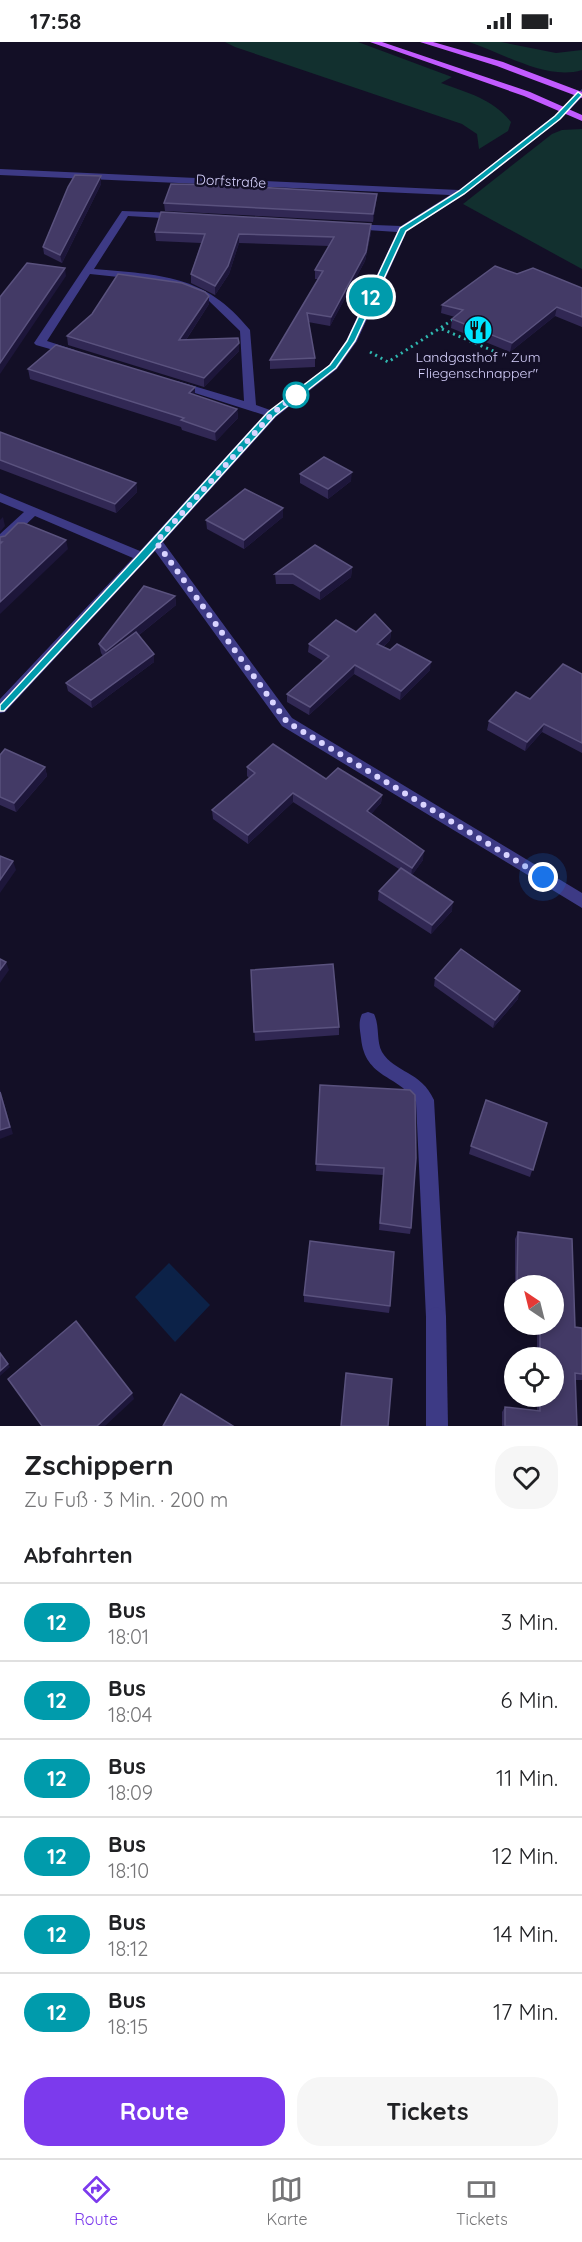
<!DOCTYPE html>
<html lang="de">
<meta charset="utf-8">
<style>
body{margin:0;font-family:Quicksand,sans-serif;background:#f6f6f6;color:#202124;height:100vh;display:flex;flex-direction:column;font-size:22px;white-space:nowrap}
*{box-sizing:border-box;margin:0}
p{font-size:20px;color:#757577}
.icon{flex:none;width:33px;height:33px;fill:none;stroke:currentColor;stroke-width:2;stroke-linecap:round;stroke-linejoin:round}
.map{position:relative;height:1384px;overflow:hidden}
.details{display:flex;flex-direction:column;background:#fff;flex:1}
.details>*{flex:none}
.badge{padding:0 12px;border-radius:20px;font-size:21px;line-height:39px}
.needle{width:39px;rotate:325deg}
.buttons{position:absolute;left:504px;top:1233px;display:grid;gap:12px}
.buttons a{display:grid;place-items:center;width:60px;height:60px;border-radius:50%;background:#fff;box-shadow:0 3px 9px #0003;font-size:30px}
.you{position:absolute;width:30px;height:30px;margin:-15px;border:4px solid #fff;border-radius:50%;background:#1a73e8;box-shadow:0 0 0 9px #1a73e833}
.map>.badge{position:absolute;translate:-50% -50%;box-shadow:0 0 0 3px #fff}
h2{padding:0 24px;font-size:22px;line-height:54px}
.round{display:grid;place-items:center;flex:none;width:63px;height:63px;border-radius:24px;background:#f6f6f6}
.overview{display:flex;align-items:center;justify-content:space-between;height:102px;padding:0 24px}
h1{font-size:28px;font-weight:800;line-height:45px}
.action{display:flex;gap:12px;margin-top:auto;padding:12px 24px}
.action a{flex:1;height:69px;border-radius:24px;background:#7c3aed;color:#fff;font-size:24px;font-weight:800;line-height:69px;text-align:center}
.action a+a{background:#f6f6f6;color:#202124}
ul{padding:0;list-style:none}
li{display:flex;align-items:center;gap:18px;height:78px;padding:0 24px;border-top:2px solid #e0e0e0}
li div{flex:1}
li b{display:block;font-size:22px}
li em{font-style:normal}
li .badge{min-width:66px;font-weight:700;text-align:center}
.status{display:flex;justify-content:space-between;align-items:center;height:42px;padding:0 30px;background:#fff;direction:ltr}
.status svg{height:16px;fill:currentColor}
.tabs{display:flex;justify-content:space-around;align-items:center;height:84px;border-top:2px solid #e0e0e0;background:#fff;font-size:16px;color:#757577}
.tabs a{display:grid;justify-items:center;gap:3px}
.tabs .current{color:#7c3aed}
.map>svg:first-child{display:block}
</style>
<div class="status"><b>17:58</b><svg viewBox="0 0 49 12"><path d="M0 12V9h3v3zM5 12V6h3v6zM10 12V3h3v9zM15 12V0h3v12zM26 1h20v11H26zM47 4h2v5h-2z"/></svg></div>
<div class="map">
<svg width="582" height="1384" viewBox="0 0 582 1384">
<rect width="100%" height="100%" fill="#130f26"/>
<g fill="#12302f">
<path d="M225,0H358L452,35L441,41C468,51 493,57 511,80L508,89L479,107L477,92L462,82L235,5Z"/>
<path d="M469,0H501L556,11L582,8V28C547,39 503,11 469,0Z"/>
<path d="M582,87V227L463,162L552,92L562,88Z"/>
</g>
<path fill="#0c2248" d="M169,1221L210,1263L175,1300L135,1255Z"/>
<g fill="none" stroke-linecap="round" stroke-linejoin="round">
<g stroke="#2fb8b0" stroke-width="3" stroke-dasharray="2 4" stroke-linecap="butt">
<path d="M442,287L498,311"/>
<path d="M370,310L388,320L454,277"/>
</g>
<path fill="#3d3a85" fill-rule="evenodd" d="M368,970L374,972C380,984 376,999 382,1010C395,1031 421,1029 434,1058L446,1275L443,1282L436,1285L429,1282L426,1275L416,1060C398,1032 365,1037 361,996C360,988 358,980 362,972Z"/>
<g fill="#3d3a85" fill-rule="evenodd">
<path d="M582,47V55L561,77L464,153L407,189L357,299L337,327L276,375L163,500L292,676L582,851V866L282,684L155,509L5,670L0,671V657L133,516L35,474L5,502L0,503V492L24,470L0,460V451L140,509L264,373L173,344V340L177,339L244,359L240,289L207,257L166,240L90,232L47,299L75,308V312L71,313L36,303L34,301L122,169L179,171L184,174L179,177L128,174L94,227C160,233 205,232 250,288L256,363L270,368L329,323L346,299L397,190L352,187L348,186V182L401,184L450,153L0,133V127L459,148L555,73Z"/>
<path d="M436,1265L443,1268L446,1275L448,1384H426V1275L429,1268Z"/>
</g>
<g fill="#c25bff" fill-rule="evenodd">
<path d="M370,0H382L530,50L582,73V79L524,54Z"/>
<path d="M420,0H433L503,20L582,50V56L497,24Z"/>
</g>
</g>
<g fill="#312854">
<path d="M101,134V142L62,221L44,212L43,205Z"/>
<path d="M257,141V145L377,152L376,160L373,180L165,169L164,161L221,143Z"/>
<path d="M155,190L371,191L365,219L330,284L308,280L315,316V325L270,327V318L318,237H315V228L329,204L239,201L229,232L215,253L191,241V232L201,201L156,199Z"/>
<path d="M517,232L582,246V285L555,274L510,310L451,286L452,277L455,275L441,271L442,263Z"/>
<path d="M209,262L186,298L239,309L204,345L68,303L67,294Z"/>
<path d="M28,327L195,353L237,367L238,376L216,399L182,388L181,385L30,337Z"/>
<path d="M0,390L136,441L137,450L116,471L0,427Z"/>
<path d="M300,432L351,439L328,457L300,441Z"/>
<path d="M283,466V475L244,507L207,487L206,478Z"/>
<path d="M352,525L351,535L320,558L293,542H276L275,532Z"/>
<path d="M175,554L176,563L139,593L154,612V620L92,666L68,649L66,641L103,614L101,611L99,602Z"/>
<path d="M391,589L390,598L383,605L430,628L400,658L354,632L309,673L287,660V652L323,619L308,610L309,602L356,590Z"/>
<path d="M582,632V711L542,690L525,709L487,688L489,679L530,657Z"/>
<path d="M0,713L45,725L47,734L16,770L0,763Z"/>
<path d="M247,725L326,737L382,753L381,761L371,772L423,818L412,833L452,869L431,892L378,858L379,849L399,827L293,760L248,802L213,777L212,768L249,736L247,734Z"/>
<path d="M251,928L339,985V993L255,999Z"/>
<path d="M435,936L518,957L493,986L434,944Z"/>
<path d="M320,1043L410,1048L411,1186L410,1192L379,1188L383,1133L316,1129Z"/>
<path d="M547,1081L530,1135L469,1112L471,1104Z"/>
<path d="M518,1190L572,1197L575,1285L582,1286V1338H576V1384H502V1370L505,1365L537,1369V1354H554V1316H537V1282H554V1244H515V1197Z"/>
<path d="M304,1253L390,1264L389,1271L304,1260Z"/>
</g>
<g fill="#1d163a">
<path d="M101,134V142L62,221L60,213Z"/>
<path d="M377,152L376,160L373,180V172Z"/>
<path d="M371,182V191L365,219L330,284L331,275Z"/>
<path d="M239,192V201L229,232L215,253V244Z"/>
<path d="M65,226L66,234L0,332V321Z"/>
<path d="M209,254V262L180,307L179,298Z"/>
<path d="M557,265L555,274L510,310L512,301Z"/>
<path d="M239,301V309L204,345V336Z"/>
<path d="M195,345V354L189,351Z"/>
<path d="M237,367L238,376L216,399L215,390Z"/>
<path d="M352,430L351,439L328,457V447Z"/>
<path d="M136,441L137,450L116,471L115,462Z"/>
<path d="M283,466V475L244,507V498Z"/>
<path d="M3,475L5,484L0,490V478Z"/>
<path d="M66,498L68,507L0,572V560Z"/>
<path d="M352,525L351,535L320,558V549Z"/>
<path d="M175,554L176,563L108,618L106,609Z"/>
<path d="M391,589L390,598L377,610V602Z"/>
<path d="M154,612V620L92,666L91,658Z"/>
<path d="M431,620L430,628L400,658L401,649Z"/>
<path d="M355,623L354,632L309,673L310,665Z"/>
<path d="M544,682L542,690L525,709L527,700Z"/>
<path d="M45,725L47,734L16,770L14,761Z"/>
<path d="M293,751V760L248,802V793Z"/>
<path d="M382,753L381,761L366,778L367,769Z"/>
<path d="M424,809L423,818L411,835L412,826Z"/>
<path d="M13,819L16,828L0,851V838Z"/>
<path d="M453,860L452,869L431,892L432,883Z"/>
<path d="M6,920L9,928L0,941V928Z"/>
<path d="M520,949L518,957L493,986L495,978Z"/>
<path d="M0,1047L13,1092L0,1097Z"/>
<path d="M8,1322L10,1325L0,1334V1329Z"/>
<path d="M132,1351L134,1357L105,1384H97Z"/>
</g>
<g fill="#433a66" stroke="#5a527e" stroke-width="1.5">
<path d="M75,133L101,134L60,213L43,205L68,145Z"/>
<path d="M222,139L257,141L256,145L377,152L373,172L164,161L171,142L221,143Z"/>
<path d="M161,170L371,182L366,210L331,275L307,271L315,316L270,318L323,229L315,228L334,195L239,192L228,224L215,244L191,232L205,192L155,190Z"/>
<path d="M27,221L65,226L0,321V255Z"/>
<path d="M495,224L517,232L533,226L582,246V275L557,265L512,301L452,277L463,268L442,263Z"/>
<path d="M118,232L182,241L205,250L209,254L179,298L238,296L239,301L204,336L67,294L92,272Z"/>
<path d="M56,303L195,345L189,351L237,367L215,390L181,378L184,376L28,327Z"/>
<path d="M0,390L136,441L115,462L0,418Z"/>
<path d="M324,415L352,430L328,447L300,432Z"/>
<path d="M245,447L283,466L244,498L206,478Z"/>
<path d="M18,481H24L66,498L0,560V502L2,500H0V495L5,494Z"/>
<path d="M315,503L352,525L320,549L293,532H275Z"/>
<path d="M144,544L175,554L106,609L99,602Z"/>
<path d="M375,572L391,589L377,602L390,608L397,602L431,620L401,649L355,623L310,665L287,652L329,614L309,602L336,578L356,590Z"/>
<path d="M136,590L154,612L91,658L66,641Z"/>
<path d="M563,622L582,632V701L544,682L527,700L489,679L516,650L530,657Z"/>
<path d="M273,702L326,737L338,726L382,753L367,769L424,809L412,826L293,751L248,793L212,768L255,731L247,725Z"/>
<path d="M5,707L45,725L14,761L0,755V713Z"/>
<path d="M0,814L13,819L0,838Z"/>
<path d="M401,826L453,860L432,883L379,849Z"/>
<path d="M461,907L520,949L495,978L435,936Z"/>
<path d="M0,917L6,920L0,928Z"/>
<path d="M333,922L339,985L254,990L251,928Z"/>
<path d="M320,1043L410,1048L415,1053L416,1116L411,1186L380,1181L384,1126L316,1122Z"/>
<path d="M0,1050L10,1085L0,1088Z"/>
<path d="M486,1058L547,1081L533,1128L471,1104Z"/>
<path d="M518,1190L572,1197L575,1285L582,1286V1332L575,1331L577,1384H505V1365L540,1369V1354H554V1316H540V1282H554V1244H540V1241L517,1238Z"/>
<path d="M310,1199L394,1210L390,1264L304,1253Z"/>
<path d="M76,1279L132,1351L97,1384H42L8,1337Z"/>
<path d="M0,1311L8,1322L0,1329Z"/>
<path d="M346,1331L392,1337L388,1384H341Z"/>
<path d="M181,1352L233,1384H163Z"/>
</g>
<path fill="#009bac" stroke="#fff" stroke-width="1.5" d="M578,50L582,53L560,77L464,152L406,189L355,299L336,326L275,374L146,517L4,669H0V663L139,512L268,370L330,323L347,299L400,186L459,149L555,74Z"/>
<g fill="none" stroke-linecap="round" stroke-linejoin="round">
<path stroke="#d9d4ff" stroke-width="6" stroke-dasharray="0 10.8" d="M296,353L299,350L272,372L156,500L287,680L543,835"/>
</g>
<defs>
<g id="restaurant-disc" transform="scale(1.5)"><circle r="9.5" fill="#00e5ff" stroke="#130f26"/><path d="M-5-6h1v4h1v-4h1v4h1v-4h1v5L-1.5 .5V6h-2V.5L-5-1ZM5-6V6H3V1.5H1.5Q1.5-4 5-6Z" fill="#111"/></g>
</defs>
<g fill-rule="evenodd">
<use href="#restaurant-disc" x="478" y="288"/>
</g>
<circle fill="#fff" stroke="#009bac" stroke-width="3" cx="296" cy="353" r="12"/>
<g text-anchor="middle" dominant-baseline="central" stroke-width="5" stroke-linejoin="round" paint-order="stroke">
<g font-size="14" fill="#d9d4ff" stroke="#130f26">
<text transform="translate(231 139) rotate(3)">Dorfstraße</text>
</g>
<g font-size="14" fill="#d9d4ff" stroke="#130f26">
<text x="478" y="315">Landgasthof " Zum<tspan x="478" dy="16">Fliegenschnapper"</tspan></text>
</g>
</g>
</svg>
<div class="buttons">
<a><svg class="needle" viewBox="-14 -14 28 28"><path d="M0-13l5 13h-10z" fill="#e53935"/><path d="M0 13l5-13h-10z" fill="#757577"/></svg></a>
<a><svg class="icon" aria-label="locate" viewBox="0 0 24 24"><circle cx="12" cy="12" r="6"/><path d="M12 2v4M12 18v4M2 12h4M18 12h4"/></svg></a>
</div>
<div class="you" style="left:543px;top:835px"></div>
<b class="badge" style="left:371px;top:255px;background:#009bac;color:#fff">12</b>
</div>
<section class="details">
<div class="overview"><div><h1>Zschippern</h1><p>Zu Fuß · 3 Min. · 200 m</p></div><a class="round"><svg class="icon" aria-label="heart" viewBox="0 0 24 24"><path d="M12 20l-8-8c-3-5 5-10 8-4 3-6 11-1 8 4z"/></svg></a></div>
<h2>Abfahrten</h2>
<ul>
<li><span class="badge" style="background:#009bac;color:#fff">12</span><div><b>Bus</b><p>18:01</p></div><em>3 Min.</em></li>
<li><span class="badge" style="background:#009bac;color:#fff">12</span><div><b>Bus</b><p>18:04</p></div><em>6 Min.</em></li>
<li><span class="badge" style="background:#009bac;color:#fff">12</span><div><b>Bus</b><p>18:09</p></div><em>11 Min.</em></li>
<li><span class="badge" style="background:#009bac;color:#fff">12</span><div><b>Bus</b><p>18:10</p></div><em>12 Min.</em></li>
<li><span class="badge" style="background:#009bac;color:#fff">12</span><div><b>Bus</b><p>18:12</p></div><em>14 Min.</em></li>
<li><span class="badge" style="background:#009bac;color:#fff">12</span><div><b>Bus</b><p>18:15</p></div><em>17 Min.</em></li>
</ul>
<div class="action"><a>Route</a><a>Tickets</a></div>
</section>
<nav class="tabs">
<a class="current"><svg class="icon" aria-label="directions" viewBox="0 0 24 24"><path d="M12 3l9 9-9 9-9-9zM9 14v-3h6M13 9l2 2-2 2"/></svg>Route</a>
<a><svg class="icon" aria-label="map" viewBox="0 0 24 24"><path d="M3 6l6-2 6 2 6-2v14l-6 2-6-2-6 2zM9 4v14M15 6v14"/></svg>Karte</a>
<a><svg class="icon" aria-label="tickets" viewBox="0 0 24 24"><path d="M3 7h18v10H3zM15 7v10"/></svg>Tickets</a>
</nav>
